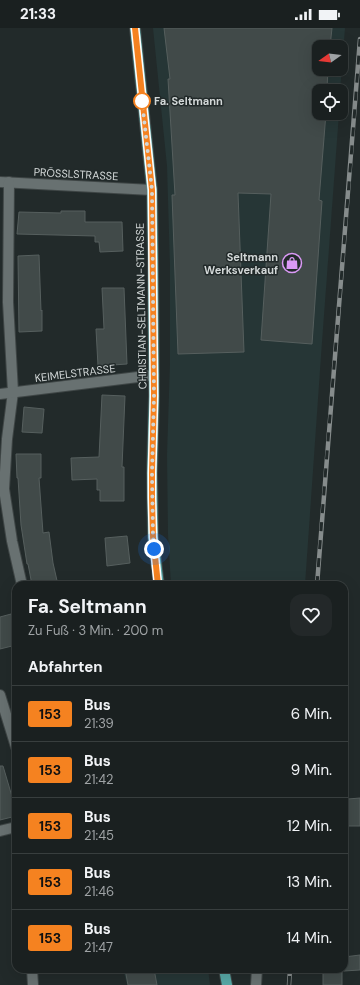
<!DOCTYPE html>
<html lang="de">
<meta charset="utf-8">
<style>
body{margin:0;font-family:"DM Sans",sans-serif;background:#232829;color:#f1f3f6;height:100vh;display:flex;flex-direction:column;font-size:15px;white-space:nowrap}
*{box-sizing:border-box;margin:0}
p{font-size:13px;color:#9fa3a5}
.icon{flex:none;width:22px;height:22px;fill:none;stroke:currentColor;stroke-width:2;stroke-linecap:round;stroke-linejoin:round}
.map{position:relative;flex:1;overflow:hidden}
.details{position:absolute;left:12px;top:553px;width:336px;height:392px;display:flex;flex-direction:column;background:#1a2020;border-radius:12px;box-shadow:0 4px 16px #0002,0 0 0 1px #383e3e}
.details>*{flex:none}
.badge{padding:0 8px;border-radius:3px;font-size:14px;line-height:26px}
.needle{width:26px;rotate:256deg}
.fabs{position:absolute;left:312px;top:12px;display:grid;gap:8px}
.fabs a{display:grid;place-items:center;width:36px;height:36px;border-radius:8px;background:#1a2020;box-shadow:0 4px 16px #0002,0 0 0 1px #383e3e;font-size:20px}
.you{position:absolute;width:20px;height:20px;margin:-10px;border:3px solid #fff;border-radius:50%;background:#1a73e8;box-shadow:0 0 0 6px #1a73e833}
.map>.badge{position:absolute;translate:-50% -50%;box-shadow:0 0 0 2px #fff}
h2{padding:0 16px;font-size:15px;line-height:36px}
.round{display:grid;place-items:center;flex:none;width:42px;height:42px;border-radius:12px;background:#232829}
.summary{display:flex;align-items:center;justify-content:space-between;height:68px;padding:0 16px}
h1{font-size:19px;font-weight:700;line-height:30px}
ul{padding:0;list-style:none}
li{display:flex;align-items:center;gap:12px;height:56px;padding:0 16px;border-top:1px solid #383e3e}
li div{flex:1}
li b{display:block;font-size:15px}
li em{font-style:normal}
li .badge{min-width:44px;font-weight:700;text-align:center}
.status{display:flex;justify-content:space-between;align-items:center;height:28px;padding:0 20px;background:#1a2020;direction:ltr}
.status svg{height:11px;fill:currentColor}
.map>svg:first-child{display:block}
</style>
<div class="status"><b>21:33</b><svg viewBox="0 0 49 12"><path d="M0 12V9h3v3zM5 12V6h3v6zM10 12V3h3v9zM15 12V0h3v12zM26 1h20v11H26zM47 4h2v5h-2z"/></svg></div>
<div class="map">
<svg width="360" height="957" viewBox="0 0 360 957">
<rect width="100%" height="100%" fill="#222a2a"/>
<g fill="#263636" fill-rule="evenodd">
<path d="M153,0H345L340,63H319V85H339L321,328L305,557H171L168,506L167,427L170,335V238L167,138ZM319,19H341V41H319Z"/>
<path d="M123,941H208L210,957H127Z"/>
</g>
<g fill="#414a49" stroke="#565f5e">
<path d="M164,0H332L330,19H319V41H328L327,61L328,62V63H319V85H326L319,172L322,173L312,316L261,312L271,166L238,165L244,324L178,326L172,167H175L168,51H170Z"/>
<path d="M61,183H85V194H122L123,223L100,224L99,214H95V208L17,206L19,184L61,185Z"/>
<path d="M39,227L41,283L42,282V303L19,304L18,228Z"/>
<path d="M102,260H124L127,336L98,338L96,301H104Z"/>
<path d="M102,367L125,368L122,439H124V473H100V462H97V451L72,452L71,430L99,429Z"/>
<path d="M24,379L44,381L42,405L22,404Z"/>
<path d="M16,426H41V450H39L43,505L49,504L53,535L58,557H32L28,536H27L21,497L18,450H17Z"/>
<path d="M127,508L130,535L107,538L105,510Z"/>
<path d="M11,586L16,606V617L0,621V589Z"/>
<path d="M0,738H3L16,782V788L0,792Z"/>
<path d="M360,770V798H348V771Z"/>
<path d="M360,927V942L344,943V929Z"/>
<path d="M125,941H154L157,957H128Z"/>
<rect x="323" y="941" width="19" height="16"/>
</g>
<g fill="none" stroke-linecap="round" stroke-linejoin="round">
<g stroke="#3f4646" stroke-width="12">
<g id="minor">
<path d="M0,154L152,162"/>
<path d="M9,154L8,274L13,364L7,411L4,461L12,513L22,557"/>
<path d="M0,366L154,347"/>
<path d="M0,667L16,719"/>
<path d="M0,803L16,799"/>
<path d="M32,941L33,957"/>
<path d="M256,957L257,941"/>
</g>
</g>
<g stroke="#3f4646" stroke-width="12">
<g id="major">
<path d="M135,0L152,162L153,231L154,368L152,445L153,509L159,557"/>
<path d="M224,941L227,957"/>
</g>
</g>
<use href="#minor" stroke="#687171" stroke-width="10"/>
<use href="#major" stroke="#57a8a6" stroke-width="10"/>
<g stroke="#868c8c" stroke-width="4.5">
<g id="rail">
<path d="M317,557C330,375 347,193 360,11"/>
<path d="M289,957L290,941"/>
</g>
</g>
<use href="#rail" stroke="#222a2a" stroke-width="3" stroke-dasharray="9" stroke-linecap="butt"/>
</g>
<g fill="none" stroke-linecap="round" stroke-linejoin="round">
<g stroke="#fff" stroke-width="9">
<path id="line" d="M135,0L152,162L154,368L152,445V470L153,509L158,557"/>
</g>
<use href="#line" stroke="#f58220" stroke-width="6"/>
<path stroke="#d2d7d7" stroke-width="4" stroke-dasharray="0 7.2" d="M142,73L152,162L154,368L152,445L153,509L154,521"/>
</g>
<defs>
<g id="shop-ring" transform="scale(1)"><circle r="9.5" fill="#222a2a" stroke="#db99f6" stroke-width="1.5"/><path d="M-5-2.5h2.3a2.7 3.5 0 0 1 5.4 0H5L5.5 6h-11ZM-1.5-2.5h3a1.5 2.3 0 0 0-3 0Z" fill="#db99f6"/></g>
</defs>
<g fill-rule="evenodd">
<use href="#shop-ring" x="292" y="235"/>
</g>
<circle fill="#fff" stroke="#f58220" stroke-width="2" cx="142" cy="73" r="8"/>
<g text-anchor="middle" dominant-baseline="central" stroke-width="3" stroke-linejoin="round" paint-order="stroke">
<g font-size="11" font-weight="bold" fill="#d2d7d7" stroke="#222a2a" text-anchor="start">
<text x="154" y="73">Fa. Seltmann</text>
</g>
<g font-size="11" fill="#d2d7d7" stroke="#222a2a">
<text transform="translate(76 146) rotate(3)">PRÖSSLSTRASSE</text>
<text transform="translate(141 278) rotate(-91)">CHRISTIAN-SELTMANN-STRASSE</text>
<text transform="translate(75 345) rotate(-7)">KEIMELSTRASSE</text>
</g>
<g font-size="11" font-weight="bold" fill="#d2d7d7" stroke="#222a2a" text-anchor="end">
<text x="278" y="229">Seltmann<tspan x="278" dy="13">Werksverkauf</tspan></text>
</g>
</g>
</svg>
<div class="fabs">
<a><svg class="needle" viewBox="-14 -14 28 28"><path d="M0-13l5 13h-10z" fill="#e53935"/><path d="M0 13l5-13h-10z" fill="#9fa3a5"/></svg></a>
<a><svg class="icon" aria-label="locate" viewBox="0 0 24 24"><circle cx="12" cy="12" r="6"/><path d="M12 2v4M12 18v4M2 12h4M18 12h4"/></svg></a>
</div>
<div class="you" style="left:154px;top:521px"></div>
<section class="details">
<div class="summary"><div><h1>Fa. Seltmann</h1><p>Zu Fuß · 3 Min. · 200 m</p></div><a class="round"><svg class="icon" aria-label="heart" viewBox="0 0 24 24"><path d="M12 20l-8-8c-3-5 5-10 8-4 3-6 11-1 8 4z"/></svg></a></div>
<h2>Abfahrten</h2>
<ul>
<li><span class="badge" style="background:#f58220;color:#111">153</span><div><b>Bus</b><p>21:39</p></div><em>6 Min.</em></li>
<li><span class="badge" style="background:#f58220;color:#111">153</span><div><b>Bus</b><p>21:42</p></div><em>9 Min.</em></li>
<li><span class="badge" style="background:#f58220;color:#111">153</span><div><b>Bus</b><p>21:45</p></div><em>12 Min.</em></li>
<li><span class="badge" style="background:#f58220;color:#111">153</span><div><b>Bus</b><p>21:46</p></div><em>13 Min.</em></li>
<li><span class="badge" style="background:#f58220;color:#111">153</span><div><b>Bus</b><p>21:47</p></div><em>14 Min.</em></li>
</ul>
</section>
</div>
